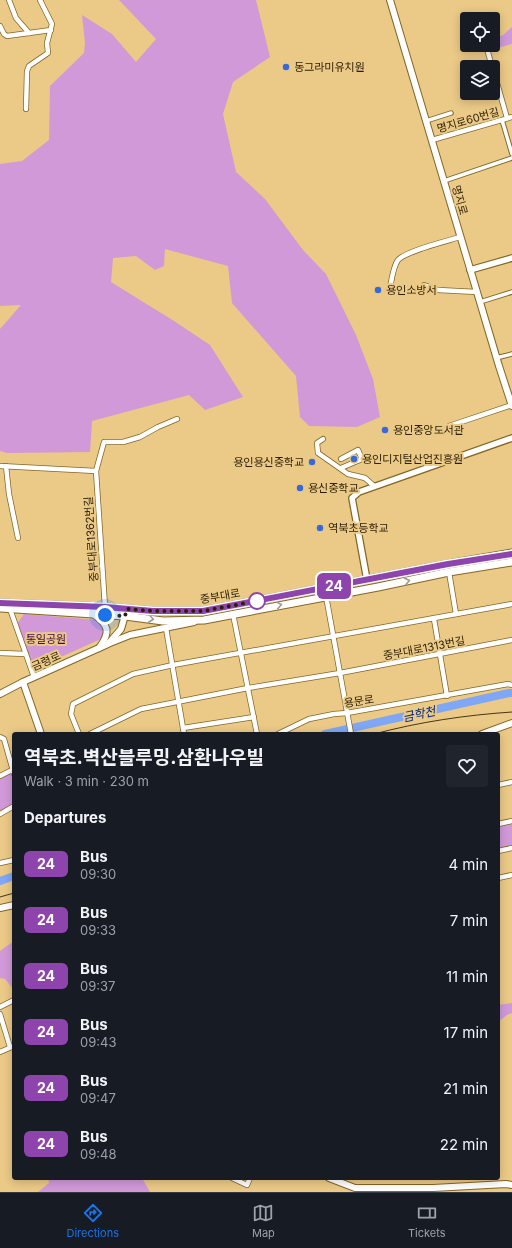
<!DOCTYPE html>
<meta charset="utf-8">
<style>
body{margin:0;font-family:Inter,"Noto Sans KR",sans-serif;background:#20242c;color:#f1f3f6;height:100vh;display:flex;flex-direction:column;font-size:15px;white-space:nowrap}
*{box-sizing:border-box;margin:0}
p{font-size:13px;color:#9ea1a6}
.icon{flex:none;width:22px;height:22px;fill:none;stroke:currentColor;stroke-width:2;stroke-linecap:round;stroke-linejoin:round}
.map{position:relative;flex:1;overflow:hidden}
.details{position:absolute;left:12px;top:732px;width:488px;height:448px;display:flex;flex-direction:column;background:#171b24;border-radius:4px;box-shadow:0 2px 10px #0003}
.details>*{flex:none}
.badge{padding:0 8px;border-radius:6px;font-size:14px;line-height:26px}
.fabs{position:absolute;left:460px;top:12px;display:grid;gap:8px}
.fabs a{display:grid;place-items:center;width:40px;height:40px;border-radius:4px;background:#171b24;box-shadow:0 2px 10px #0003;font-size:20px}
.you{position:absolute;width:20px;height:20px;margin:-10px;border:3px solid #fff;border-radius:50%;background:#1a73e8;box-shadow:0 0 0 6px #1a73e833}
.map>.badge{position:absolute;translate:-50% -50%;box-shadow:0 0 0 2px #fff}
h2{padding:0 12px;font-size:15px;line-height:36px}
.round{display:grid;place-items:center;flex:none;width:42px;height:42px;border-radius:4px;background:#20242c}
.overview{display:flex;align-items:center;justify-content:space-between;height:68px;padding:0 12px}
h1{font-size:19px;font-weight:700;line-height:30px}
ul{padding:0;list-style:none}
li{display:flex;align-items:center;gap:12px;height:56px;padding:0 12px}
li div{flex:1}
li b{display:block;font-size:15px}
li em{font-style:normal}
li .badge{min-width:44px;font-weight:700;text-align:center}
.dock{display:flex;justify-content:space-around;align-items:center;height:56px;border-top:1px solid #363941;background:#171b24;font-size:11px;color:#9ea1a6}
.dock a{display:grid;justify-items:center;gap:2px}
.dock .on{color:#1a73e8}
.map>svg:first-child{display:block}
</style>
<div class="map">
<svg width="512" height="1192" viewBox="0 0 512 1192">
<rect width="100%" height="100%" fill="#ebc987"/>
<g fill="#d199d8">
<path d="M119,0H256L270,57L233,82L223,114L236,172L265,199L303,250L326,274L356,335L373,379L380,417L357,427L309,426L300,417L296,376L232,303L228,266L165,249L164,266L155,270L136,256L113,258L111,282L174,321L210,345L243,397L205,410L189,395L92,421L90,452L7,453L0,451V329L21,305L0,306V164L22,161L49,140L50,86L84,53L85,43L82,15L112,34L136,62L156,39Z"/>
<path d="M512,27V44L490,50L488,45H493V38L503,35Z"/>
<path d="M24,614L98,620L103,624L105,632L103,638L32,670L16,625Z"/>
<path d="M11,773L14,784V804L0,811V779Z"/>
<path d="M512,823V845L498,848V826Z"/>
<path d="M14,941V990L5,979L0,978V951Z"/>
<path d="M512,1003V1013L507,1015L498,1022V1005Z"/>
<path d="M48,1178H142L150,1192H38L49,1183Z"/>
</g>
<g fill="none" stroke-linecap="round" stroke-linejoin="round">
<g stroke="#7fa7f5" stroke-width="8">
<path d="M325,734L509,693H512"/>
<path d="M0,881L14,876"/>
</g>
<g stroke="#856623" stroke-width="5.5">
<g id="pedestrian">
<path d="M502,120L512,154"/>
<path d="M426,121L451,113"/>
<path d="M444,181L512,158"/>
<path d="M480,302L512,292"/>
<path d="M496,358L512,354"/>
</g>
</g>
<g stroke="#856623" stroke-width="6">
<g id="minor">
<path d="M9,0L16,18L29,33"/>
<path d="M0,26L4,34L7,36L51,30"/>
<path d="M486,45L492,67"/>
<path d="M493,69L507,118"/>
<path d="M26,109L27,71L29,66L48,53L47,43L52,24L40,0"/>
<path d="M432,140L512,117"/>
<path d="M424,285L438,290L477,292"/>
<path d="M390,287C392,279 393,267 398,260C406,251 447,241 460,237"/>
<path d="M449,426L512,405"/>
<path d="M323,439L317,443L318,453L348,474L365,478L374,486"/>
<path d="M341,459L358,450L362,459L341,468"/>
<path d="M0,466L96,471"/>
<path d="M6,466L9,494L18,538"/>
<path d="M449,572L456,614"/>
<path d="M326,596L351,734"/>
<path d="M105,607L96,471L104,442H123L140,437L158,427L177,419"/>
<path d="M10,609L34,677"/>
<path d="M233,614L257,734"/>
<path d="M434,619L447,696"/>
<path d="M166,628L184,734"/>
<path d="M0,653L26,654"/>
<path d="M183,728L254,717"/>
<path d="M79,734L71,714L73,704L133,674L173,665L512,604"/>
<path d="M90,734L141,709L248,688L340,673L512,640"/>
<path d="M278,734L309,719L334,714L347,713L508,684L512,685"/>
<path d="M0,737L4,739L14,774"/>
<path d="M0,776L14,769"/>
<path d="M498,785L512,782"/>
<path d="M0,814L14,806"/>
<path d="M498,824L512,821"/>
<path d="M498,851L512,848"/>
<path d="M0,863L14,860"/>
<path d="M498,878L512,875"/>
<path d="M0,1007L14,1000"/>
<path d="M0,1014L10,1047"/>
<path d="M0,1052L14,1046"/>
<path d="M232,1178L247,1185L250,1178"/>
</g>
</g>
<g stroke="#856623" stroke-width="8">
<g id="tertiary">
<path d="M470,270L512,258"/>
<path d="M367,580L352,498L359,492L512,438"/>
</g>
</g>
<g stroke="#856623" stroke-width="8">
<g id="secondary">
<path d="M390,0L499,366L512,406"/>
<path d="M93,614C109,625 111,632 99,648"/>
<path d="M110,643L130,635L194,622"/>
<path d="M23,682L41,734"/>
<path d="M0,694L23,682L108,644L121,629L126,612"/>
<path d="M482,734L512,723"/>
<path d="M0,908L14,905"/>
<path d="M329,1178L355,1188H433L506,1184L512,1185"/>
</g>
</g>
<g stroke="#856623" stroke-width="9">
<g id="primary">
<path d="M0,603L105,607L153,611H203L448,564L512,553"/>
<path d="M0,608L125,616L163,621L204,620L378,587L449,572L512,562"/>
</g>
</g>
<use href="#pedestrian" stroke="#fff" stroke-width="3.5"/>
<use href="#minor" stroke="#fff" stroke-width="4.5"/>
<use href="#tertiary" stroke="#fff" stroke-width="5.5"/>
<use href="#secondary" stroke="#fff" stroke-width="6"/>
<use href="#primary" stroke="#fff" stroke-width="7"/>
<g stroke="#473716" stroke-width="1">
<path d="M374,734C419,722 466,715 512,712"/>
<path d="M0,897L14,893"/>
</g>
</g>
<defs><path id="oneway-chevron" d="M-2-3.5L2.5 0L-2 3.5" fill="none" stroke-width="1.6" stroke-linecap="round" stroke-linejoin="round"/></defs>
<g stroke="#a09a8e">
<use href="#oneway-chevron" transform="translate(407 581) rotate(-12)"/>
<use href="#oneway-chevron" transform="translate(279 605) rotate(-11)"/>
<use href="#oneway-chevron" transform="translate(151 619) rotate(7)"/>
</g>
<g fill="none" stroke-linecap="round" stroke-linejoin="round">
<g stroke="#fff" stroke-width="9">
<path id="line" d="M0,603L105,607L153,611H203L448,564L512,554"/>
</g>
<use href="#line" stroke="#8e44ad" stroke-width="6"/>
<path stroke="#2b1e03" stroke-width="4" stroke-dasharray="0 7.2" d="M105,615L125,616L127,609L153,611H203L257,601"/>
</g>
<g fill="#366ada" stroke="#ebc987" stroke-width="1.5">
<circle cx="286" cy="67" r="4"/>
<circle cx="378" cy="290" r="4"/>
<circle cx="385" cy="430" r="4"/>
<circle cx="354" cy="459" r="4"/>
<circle cx="312" cy="462" r="4"/>
<circle cx="300" cy="488" r="4"/>
<circle cx="320" cy="528" r="4"/>
</g>
<circle fill="#fff" stroke="#8e44ad" stroke-width="2" cx="257" cy="601" r="8"/>
<g text-anchor="middle" dominant-baseline="central" stroke-width="4" stroke-linejoin="round" paint-order="stroke">
<g font-size="11" fill="#2b1e03" stroke="#ebc987" text-anchor="start">
<text x="294" y="67">동그라미유치원</text>
<text x="386" y="290">용인소방서</text>
<text x="393" y="430">용인중앙도서관</text>
<text x="362" y="459">용인디지털산업진흥원</text>
<text x="304" y="462" text-anchor="end">용인용신중학교</text>
<text x="308" y="488">용신중학교</text>
<text x="328" y="528">역북초등학교</text>
</g>
<g font-size="11" fill="#2b1e03" stroke="#ebc987">
<text transform="translate(468 120) rotate(-16)">명지로60번길</text>
<text transform="translate(460 200) rotate(74)">명지로</text>
<text transform="translate(91 539) rotate(-94)">중부대로1362번길</text>
<text transform="translate(220 596) rotate(-10)">중부대로</text>
<text transform="translate(424 648) rotate(-11)">중부대로1313번길</text>
<text transform="translate(46 661) rotate(-24)">금령로</text>
<text transform="translate(359 701) rotate(-9)">용문로</text>
</g>
<g font-size="11" fill="#45084c" stroke="#ebc987">
<text x="46" y="639">통일공원</text>
</g>
<g font-size="12" font-style="italic" fill="#032880" stroke="#ebc987">
<text transform="translate(419 714) rotate(-12)">금학천</text>
</g>
</g>
</svg>
<div class="fabs">
<a><svg class="icon" aria-label="locate" viewBox="0 0 24 24"><circle cx="12" cy="12" r="6"/><path d="M12 2v4M12 18v4M2 12h4M18 12h4"/></svg></a>
<a><svg class="icon" aria-label="layers" viewBox="0 0 24 24"><path d="M12 4l9 5-9 5-9-5zM3 14l9 5 9-5"/></svg></a>
</div>
<div class="you" style="left:105px;top:615px"></div>
<b class="badge" style="left:334px;top:586px;background:#8e44ad;color:#fff">24</b>
<section class="details">
<div class="overview"><div><h1>역북초.벽산블루밍.삼환나우빌</h1><p>Walk · 3 min · 230 m</p></div><a class="round"><svg class="icon" aria-label="heart" viewBox="0 0 24 24"><path d="M12 20l-8-8c-3-5 5-10 8-4 3-6 11-1 8 4z"/></svg></a></div>
<h2>Departures</h2>
<ul>
<li><span class="badge" style="background:#8e44ad;color:#fff">24</span><div><b>Bus</b><p>09:30</p></div><em>4 min</em></li>
<li><span class="badge" style="background:#8e44ad;color:#fff">24</span><div><b>Bus</b><p>09:33</p></div><em>7 min</em></li>
<li><span class="badge" style="background:#8e44ad;color:#fff">24</span><div><b>Bus</b><p>09:37</p></div><em>11 min</em></li>
<li><span class="badge" style="background:#8e44ad;color:#fff">24</span><div><b>Bus</b><p>09:43</p></div><em>17 min</em></li>
<li><span class="badge" style="background:#8e44ad;color:#fff">24</span><div><b>Bus</b><p>09:47</p></div><em>21 min</em></li>
<li><span class="badge" style="background:#8e44ad;color:#fff">24</span><div><b>Bus</b><p>09:48</p></div><em>22 min</em></li>
</ul>
</section>
</div>
<nav class="dock">
<a class="on"><svg class="icon" aria-label="directions" viewBox="0 0 24 24"><path d="M12 3l9 9-9 9-9-9zM9 14v-3h6M13 9l2 2-2 2"/></svg>Directions</a>
<a><svg class="icon" aria-label="map" viewBox="0 0 24 24"><path d="M3 6l6-2 6 2 6-2v14l-6 2-6-2-6 2zM9 4v14M15 6v14"/></svg>Map</a>
<a><svg class="icon" aria-label="tickets" viewBox="0 0 24 24"><path d="M3 7h18v10H3zM15 7v10"/></svg>Tickets</a>
</nav>
